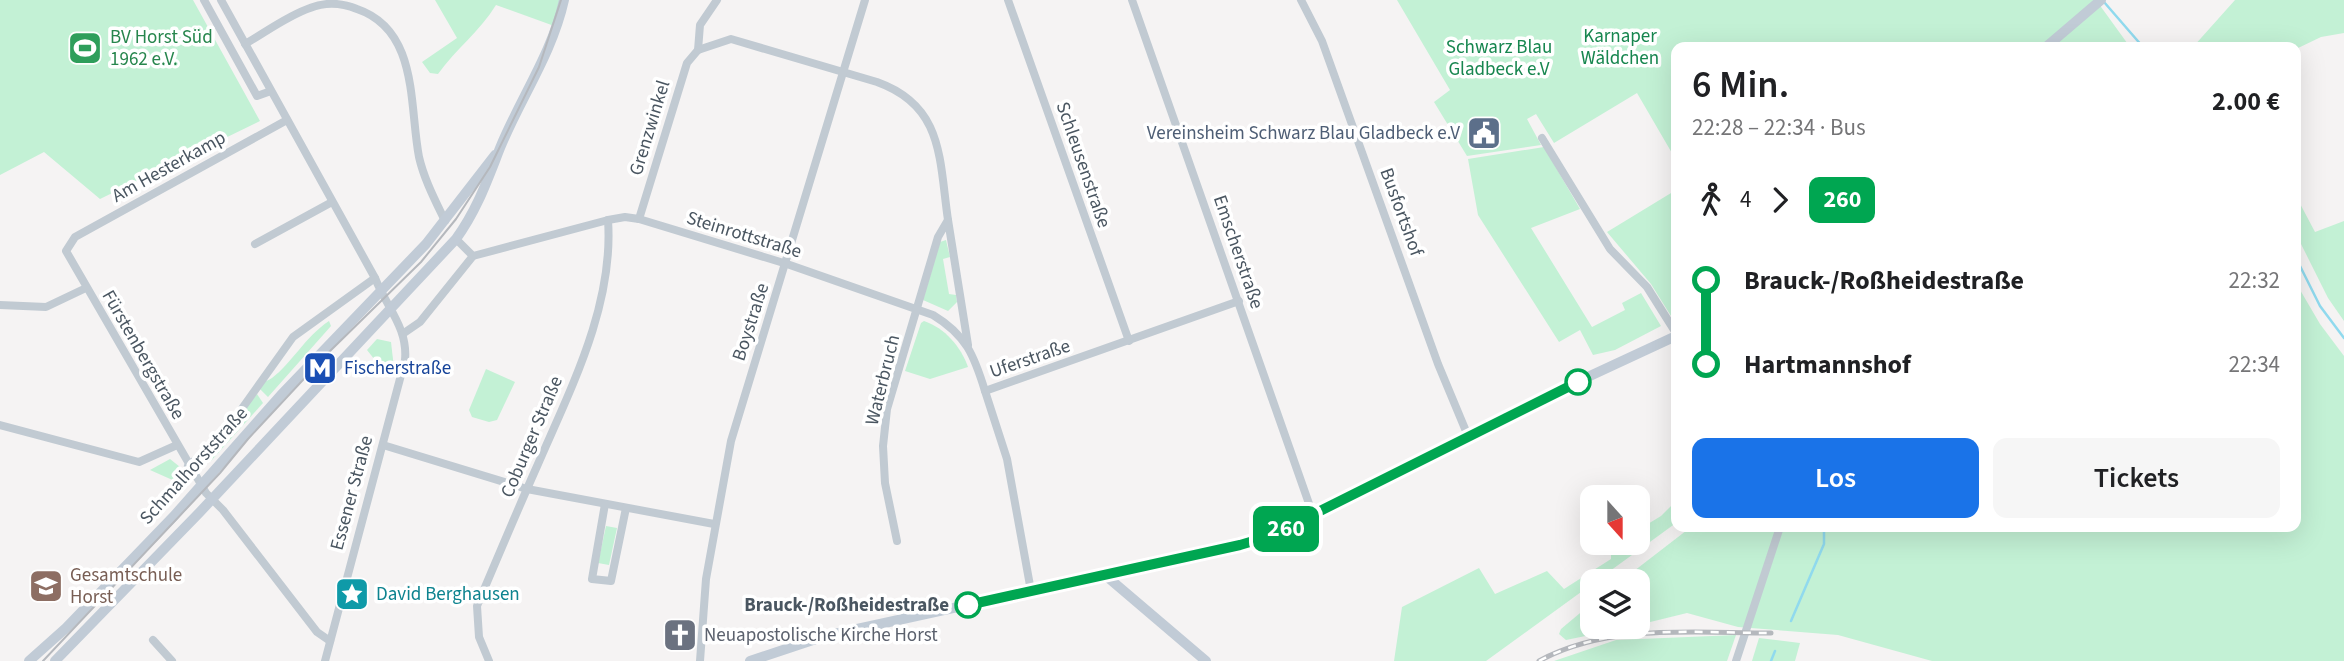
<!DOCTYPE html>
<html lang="de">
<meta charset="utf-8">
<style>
body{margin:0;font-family:"Source Sans 3",sans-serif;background:#f6f6f6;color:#202124;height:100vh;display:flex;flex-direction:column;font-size:26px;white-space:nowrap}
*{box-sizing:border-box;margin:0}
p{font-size:23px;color:#757577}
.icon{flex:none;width:38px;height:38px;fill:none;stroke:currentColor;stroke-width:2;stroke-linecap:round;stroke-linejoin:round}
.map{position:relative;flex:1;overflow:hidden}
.side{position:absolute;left:1671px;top:42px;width:630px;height:490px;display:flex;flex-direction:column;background:#fff;border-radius:14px;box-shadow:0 7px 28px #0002}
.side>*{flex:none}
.badge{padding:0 14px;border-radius:10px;font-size:24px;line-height:46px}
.needle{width:46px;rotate:159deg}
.controls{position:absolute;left:1580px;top:485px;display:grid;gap:14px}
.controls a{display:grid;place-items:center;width:70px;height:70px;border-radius:14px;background:#fff;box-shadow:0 7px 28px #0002;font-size:35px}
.map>.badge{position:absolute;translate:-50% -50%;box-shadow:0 0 0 4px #fff}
.legs{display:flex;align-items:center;gap:10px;height:77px;padding:0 21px;font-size:23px}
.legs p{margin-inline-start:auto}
.headline{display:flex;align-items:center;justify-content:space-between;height:119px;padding:0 21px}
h1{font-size:38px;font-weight:600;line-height:52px}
.primary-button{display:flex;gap:14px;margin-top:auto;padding:14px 21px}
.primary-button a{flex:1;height:80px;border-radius:14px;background:#1a73e8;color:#fff;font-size:28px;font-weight:600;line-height:80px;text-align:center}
.primary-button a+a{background:#f6f6f6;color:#202124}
ul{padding:0 21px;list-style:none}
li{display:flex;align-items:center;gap:24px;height:84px;font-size:26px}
li i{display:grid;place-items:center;width:10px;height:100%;margin:0 9px;background:currentColor}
li i::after{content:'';width:18px;height:18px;margin:-9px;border:5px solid;border-radius:50%;background:#fff}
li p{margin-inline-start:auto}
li:first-child i{background:linear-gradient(#0000 50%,currentColor 0)}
li:last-child i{background:linear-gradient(currentColor 50%,#0000 0)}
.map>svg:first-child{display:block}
</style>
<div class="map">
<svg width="2344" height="661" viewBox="0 0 2344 661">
<rect width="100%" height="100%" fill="#f5f3f3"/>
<g fill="#c3f1d5">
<path d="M0,0H193L260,121L100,199L44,152L0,175Z"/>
<path d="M435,0H564L557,27L496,5C480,31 456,49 438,74L430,73L422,62L457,38Z"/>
<path d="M1397,0H2096L2130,47H1676V160L1637,93L1554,143L1536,114L1527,119L1541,145L1467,156L1434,102L1450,90Z"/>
<path d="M2235,0H2344V33L2321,37L2296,49L2193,47Z"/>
<path d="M1544,147L1580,209L1531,228L1592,327L1625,310L1622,303L1641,293L1661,326L1615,350L1593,355L1580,330L1559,342L1478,215L1468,159Z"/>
<path d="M1676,190V318L1671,316L1651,284L1607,232Z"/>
<path d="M2296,196L2315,232L2344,221V321L2328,298L2296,234Z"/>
<path d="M946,240L950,257L943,259L949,294L956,295L957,302L948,311L923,300L940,242Z"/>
<path d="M2296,283L2320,324L2344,356V661H1932L1838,635L1738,627L1687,613L1638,625V581H1621L1691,527H2296Z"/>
<path d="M329,321L331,326L268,397L259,388C263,381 266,382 272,378C292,363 305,337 329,321Z"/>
<path d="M924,321C945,328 961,347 968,367L930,379L905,371L921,323Z"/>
<path d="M377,339L391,342L394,368L382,369L367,350Z"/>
<path d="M486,369L515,382L497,420L489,422L472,417L469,410Z"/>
<path d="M257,394L263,403L211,461L206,456Z"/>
<path d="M170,459L180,467L186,486L150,470Z"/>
<path d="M1676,501V523L1486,661H1394L1402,607L1479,568L1495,594L1547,571L1564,589L1611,559V546L1616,543L1638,542V530L1661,516Z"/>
<path d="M606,526L617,528L609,565L598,563Z"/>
<path d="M1592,603V626L1629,627L1566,640L1559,634L1561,629Z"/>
<path d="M1736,635L1727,661H1554L1616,640Z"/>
<path d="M1759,638L1800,643L1795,661H1752Z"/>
</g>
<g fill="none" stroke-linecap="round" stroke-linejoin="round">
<g stroke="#90daee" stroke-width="2.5">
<path d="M2104,2L2143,47"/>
<path d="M2296,258L2320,306L2344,338"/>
<path d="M1791,621L1824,544V527"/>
<path d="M1771,661L1775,651"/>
</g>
<g stroke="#c1cad2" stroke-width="8">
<path d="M204,0L257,96L271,91"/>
<path d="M221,0L375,278C387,308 408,328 405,360L325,661"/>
<path d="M1008,0L1129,341"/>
<path d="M1132,0L1313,515"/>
<path d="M1301,0L1322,41L1438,364L1468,436"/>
<path d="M245,44C266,32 287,16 310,8C325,2 342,3 357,9C419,30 409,106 419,157C424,179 435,200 445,221"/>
<path d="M698,50L700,25L717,0"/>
<path d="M287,120L75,237L66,251L206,493L223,510L317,632L330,641"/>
<path d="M1542,138L1610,249L1647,287L1676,333"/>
<path d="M639,219L687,63L698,50L731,39L877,82C944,106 939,159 948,220"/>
<path d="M456,239L473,256L608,220L625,217L639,219L787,264L933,315C966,335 974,355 985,391"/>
<path d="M255,244L332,202"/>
<path d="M0,305L46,307L86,288"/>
<path d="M404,333L420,322L473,256"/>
<path d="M0,425L139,462L177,445"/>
<path d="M383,445L527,489L714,524"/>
<path d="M188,466L221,438L293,337L375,278"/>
<path d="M605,504L592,579L611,581L626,508"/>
<path d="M897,541L885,483L883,446L887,409L938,237L948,220L968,345"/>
<path d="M1031,591L1007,459L985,391L1239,301"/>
<path d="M153,640L172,661"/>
<path d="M489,661L479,637L477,606C497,559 517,511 538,464C571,388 614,305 608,220"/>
<path d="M700,661L706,579L731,441L865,0"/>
<path d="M1736,661L1780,527"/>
</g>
<g stroke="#c1cbd6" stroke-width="10">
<path d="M2046,47L2101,0"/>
<path d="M1105,575L1206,661"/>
<path d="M29,661L66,628L174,516L281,395L426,244L495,155"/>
<path d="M55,661L199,513L456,239C477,210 487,181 500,148C521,97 552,54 564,0"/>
<path d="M750,661L825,636L1215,551L1284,530L1536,401L1676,336"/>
</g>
<path stroke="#b5b8bd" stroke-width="2" d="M43,661L220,473L248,439L328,353L421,262L456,219L490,167L539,67L561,0"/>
<g stroke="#b5b8bd" stroke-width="5">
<path id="rail" d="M1539,661C1609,623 1695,633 1771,633"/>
</g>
<use href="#rail" stroke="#fff" stroke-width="2.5" stroke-dasharray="8" stroke-linecap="butt"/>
</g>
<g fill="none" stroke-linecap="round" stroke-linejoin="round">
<g stroke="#fff" stroke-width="16">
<path id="line-1" d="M968,605L1240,545L1270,536L1578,382"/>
</g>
<use href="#line-1" stroke="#00a651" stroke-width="10"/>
</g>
<defs>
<g id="stadium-square" transform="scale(1.75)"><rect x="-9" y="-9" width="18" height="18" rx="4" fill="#2e9e5b" stroke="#fff"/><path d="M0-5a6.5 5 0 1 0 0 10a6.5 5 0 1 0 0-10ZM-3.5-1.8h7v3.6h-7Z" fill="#fff"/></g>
<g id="civic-square" transform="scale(1.75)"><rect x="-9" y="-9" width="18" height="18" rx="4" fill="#5c6f8a" stroke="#fff"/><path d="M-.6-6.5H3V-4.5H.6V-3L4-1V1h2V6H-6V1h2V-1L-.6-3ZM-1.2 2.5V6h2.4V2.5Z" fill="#fff"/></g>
<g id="metro-square" transform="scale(1.75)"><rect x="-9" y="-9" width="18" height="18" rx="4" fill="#1a4fb4" stroke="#fff"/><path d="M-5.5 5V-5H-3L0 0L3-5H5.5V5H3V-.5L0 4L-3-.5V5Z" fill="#fff"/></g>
<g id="school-square" transform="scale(1.75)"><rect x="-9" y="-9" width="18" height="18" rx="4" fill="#8d6e63" stroke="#fff"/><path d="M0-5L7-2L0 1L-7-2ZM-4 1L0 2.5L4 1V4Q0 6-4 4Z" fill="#fff"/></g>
<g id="sight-square" transform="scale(1.75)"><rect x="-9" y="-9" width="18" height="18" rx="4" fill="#0f9aa8" stroke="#fff"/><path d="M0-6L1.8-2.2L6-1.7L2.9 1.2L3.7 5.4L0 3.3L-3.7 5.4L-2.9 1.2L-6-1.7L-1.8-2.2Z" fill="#fff"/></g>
<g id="church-square" transform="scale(1.75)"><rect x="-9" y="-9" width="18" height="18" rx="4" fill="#6b7280" stroke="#fff"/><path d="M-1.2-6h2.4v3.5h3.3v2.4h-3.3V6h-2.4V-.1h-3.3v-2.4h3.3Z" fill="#fff"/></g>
</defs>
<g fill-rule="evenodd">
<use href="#stadium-square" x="85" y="48"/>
<use href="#civic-square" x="1484" y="133"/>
<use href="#metro-square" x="320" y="368"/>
<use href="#school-square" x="46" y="586"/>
<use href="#sight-square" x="352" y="594"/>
<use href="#church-square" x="680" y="635"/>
</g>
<g fill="#fff" stroke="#00a651" stroke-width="3.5">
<circle cx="1578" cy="382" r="12"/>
<circle cx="968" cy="605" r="12"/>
</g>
<g text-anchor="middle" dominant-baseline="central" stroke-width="7" stroke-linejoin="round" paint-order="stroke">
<g font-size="19" fill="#17864f" stroke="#fff">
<text x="1620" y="36">Karnaper<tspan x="1620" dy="22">Wäldchen</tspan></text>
<text x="1499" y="47">Schwarz Blau<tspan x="1499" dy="22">Gladbeck e.V</tspan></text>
</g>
<g font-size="19" fill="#27864d" stroke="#fff" text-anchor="start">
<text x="110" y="37">BV Horst Süd<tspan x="110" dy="22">1962 e.V.</tspan></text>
</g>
<g font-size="19" fill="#4a5661" stroke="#fff">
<text transform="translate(650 128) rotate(-73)">Grenzwinkel</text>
<text transform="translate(1083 165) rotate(71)">Schleusenstraße</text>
<text transform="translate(169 167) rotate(-29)">Am Hesterkamp</text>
<text transform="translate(1401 212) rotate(70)">Busfortshof</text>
<text transform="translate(744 235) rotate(17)">Steinrottstraße</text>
<text transform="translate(1238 252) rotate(71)">Emscherstraße</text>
<text transform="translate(751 322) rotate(-72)">Boystraße</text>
<text transform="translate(143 355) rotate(60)">Fürstenbergstraße</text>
<text transform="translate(1030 359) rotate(-19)">Uferstraße</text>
<text transform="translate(883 380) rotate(-76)">Waterbruch</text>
<text transform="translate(532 437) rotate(-67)">Coburger Straße</text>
<text transform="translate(194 466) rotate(-48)">Schmalhorststraße</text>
<text transform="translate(352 493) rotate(-75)">Essener Straße</text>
</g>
<g font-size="19" fill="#4e5e75" stroke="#fff" text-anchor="end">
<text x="1460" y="133">Vereinsheim Schwarz Blau Gladbeck e.V</text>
</g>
<g font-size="19" fill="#164399" stroke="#fff" text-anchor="start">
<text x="344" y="368">Fischerstraße</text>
</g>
<g font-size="19" fill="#785e54" stroke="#fff" text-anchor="start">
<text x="70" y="575">Gesamtschule<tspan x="70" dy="22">Horst</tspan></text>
</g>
<g font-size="19" fill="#0d838f" stroke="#fff" text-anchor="start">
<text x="376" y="594">David Berghausen</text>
</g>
<g font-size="19" font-weight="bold" fill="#4a5661" stroke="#fff" text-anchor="end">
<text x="949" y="605">Brauck-/Roßheidestraße</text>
</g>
<g font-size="19" fill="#5b616d" stroke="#fff" text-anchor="start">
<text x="704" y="635">Neuapostolische Kirche Horst</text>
</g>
</g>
</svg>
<div class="controls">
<a><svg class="needle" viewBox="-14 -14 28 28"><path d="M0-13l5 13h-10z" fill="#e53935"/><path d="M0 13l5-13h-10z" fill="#757577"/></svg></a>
<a><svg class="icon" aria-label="layers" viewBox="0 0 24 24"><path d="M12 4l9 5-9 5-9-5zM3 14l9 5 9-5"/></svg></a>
</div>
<b class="badge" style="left:1286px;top:529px;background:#00a651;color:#fff">260</b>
<section class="side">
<div class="headline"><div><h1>6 Min.</h1><p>22:28 – 22:34 · Bus</p></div><b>2.00 €</b></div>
<div class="legs"><svg class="icon" aria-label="walk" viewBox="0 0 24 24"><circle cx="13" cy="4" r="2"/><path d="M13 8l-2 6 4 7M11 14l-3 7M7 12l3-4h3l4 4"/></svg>4<svg class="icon" aria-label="forward" viewBox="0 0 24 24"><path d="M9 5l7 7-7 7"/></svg><b class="badge" style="background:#00a651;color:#fff">260</b></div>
<ul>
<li><i style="color:#00a651"></i><b>Brauck-/Roßheidestraße</b><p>22:32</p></li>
<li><i style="color:#00a651"></i><b>Hartmannshof</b><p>22:34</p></li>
</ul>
<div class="primary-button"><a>Los</a><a>Tickets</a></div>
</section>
</div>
